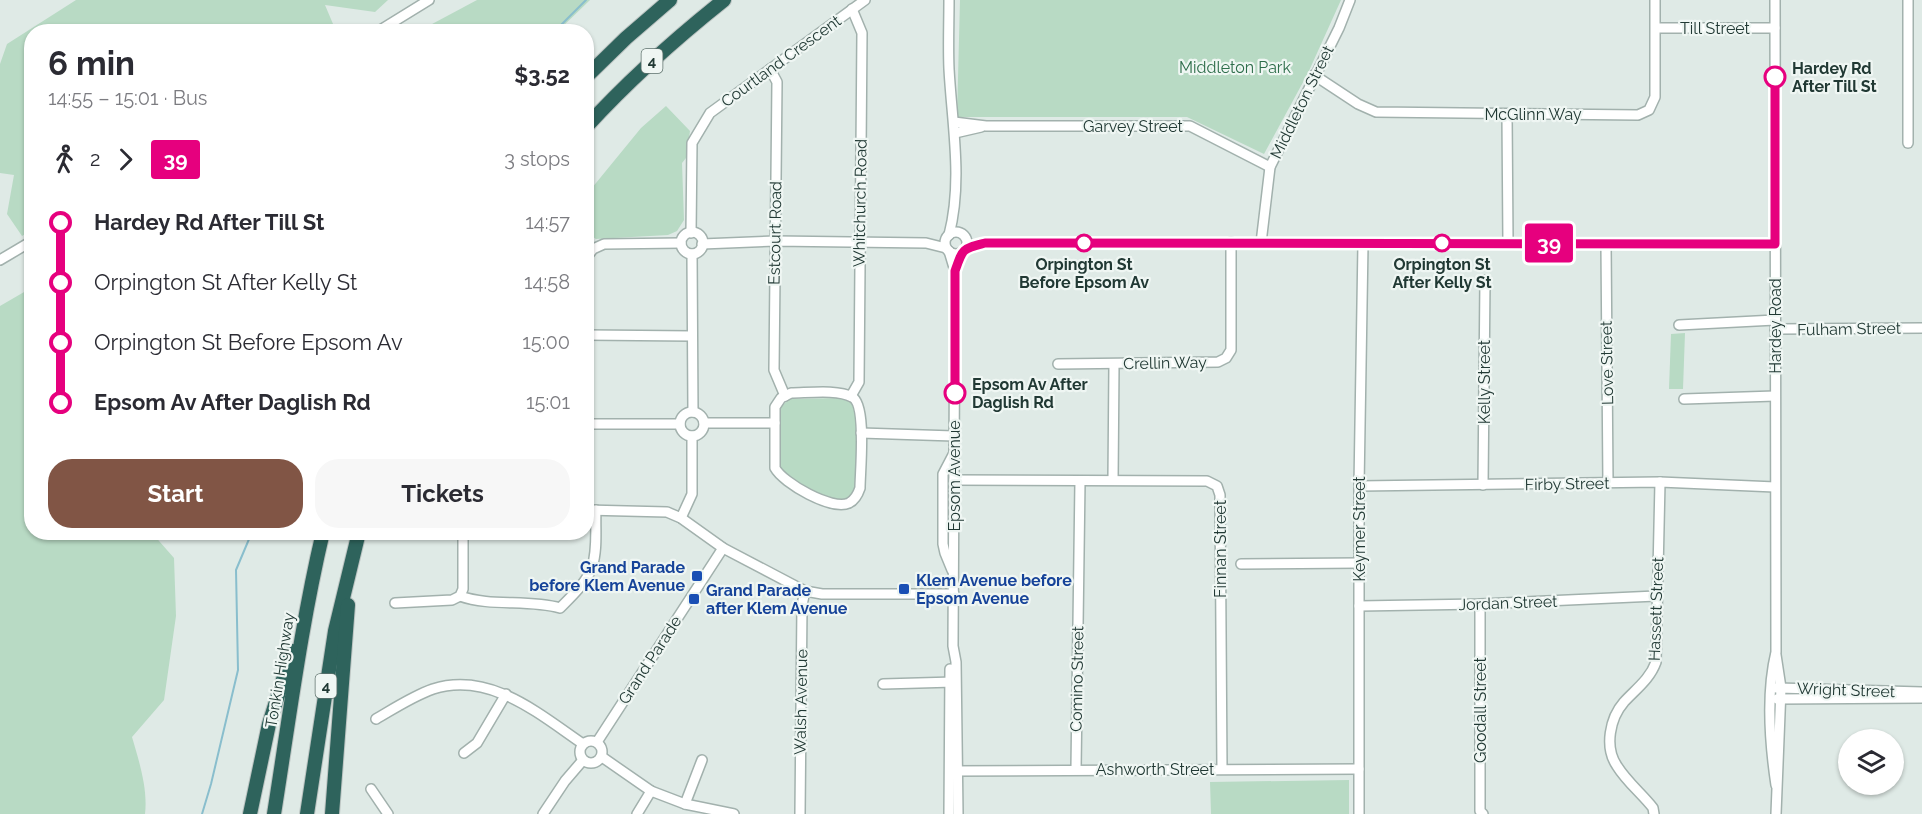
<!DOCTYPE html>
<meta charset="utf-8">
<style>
body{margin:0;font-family:Raleway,sans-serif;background:#f7f7f7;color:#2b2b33;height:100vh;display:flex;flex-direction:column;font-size:22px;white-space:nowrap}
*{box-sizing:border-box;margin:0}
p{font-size:20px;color:#7c7c81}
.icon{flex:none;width:33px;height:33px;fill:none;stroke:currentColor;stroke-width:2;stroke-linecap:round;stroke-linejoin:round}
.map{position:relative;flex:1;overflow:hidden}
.details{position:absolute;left:24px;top:24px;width:570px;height:516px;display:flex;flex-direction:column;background:#fff;border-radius:24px;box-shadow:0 2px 4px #0004}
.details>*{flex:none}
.badge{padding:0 12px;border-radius:4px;font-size:21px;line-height:39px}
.buttons{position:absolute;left:1838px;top:729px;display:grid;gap:12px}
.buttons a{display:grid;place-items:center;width:66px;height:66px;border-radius:50%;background:#fff;box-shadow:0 2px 4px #0004;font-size:30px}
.map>.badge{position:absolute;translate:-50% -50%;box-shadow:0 0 0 3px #fff}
.legs{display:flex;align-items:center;gap:9px;height:66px;padding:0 24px;font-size:20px}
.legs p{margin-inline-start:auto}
.head{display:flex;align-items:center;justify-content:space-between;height:102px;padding:0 24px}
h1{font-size:33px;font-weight:700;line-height:45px}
.cta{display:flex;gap:12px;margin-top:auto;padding:12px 24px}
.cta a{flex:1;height:69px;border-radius:24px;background:#815545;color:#fff;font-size:24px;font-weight:700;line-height:69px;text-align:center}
.cta a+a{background:#f7f7f7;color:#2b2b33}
ul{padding:0 24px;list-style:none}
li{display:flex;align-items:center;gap:21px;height:60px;font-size:22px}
li i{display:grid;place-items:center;width:9px;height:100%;margin:0 8px;background:currentColor}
li i::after{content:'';width:15px;height:15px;margin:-8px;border:4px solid;border-radius:50%;background:#fff}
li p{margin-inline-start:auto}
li:first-child i{background:linear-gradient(#0000 50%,currentColor 0)}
li:last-child i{background:linear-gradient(currentColor 50%,#0000 0)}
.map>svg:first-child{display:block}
</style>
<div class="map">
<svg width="1922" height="814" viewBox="0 0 1922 814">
<rect width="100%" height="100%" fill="#dfeae6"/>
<g fill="#b8dac4">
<path d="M76,0H388L375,12L325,5L336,31L32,32V230L22,236L7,214L14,175L0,173V64L7,44Z"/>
<path d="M477,0H590L558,31H419Z"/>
<path d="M960,0H1341L1308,73L1264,154L1187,117H957Z"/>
<path d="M666,106L690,131L686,158L682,163L684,220L677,231L668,235L596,239L587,233V194L641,128Z"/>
<path d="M31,288L32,532L152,533L174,558L176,616L164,700L132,737C139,761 148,789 145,814H0V306Z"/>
<path d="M1685,333L1683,389H1669L1671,334Z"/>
<path d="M845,398L854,404L857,410V490L850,500L833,503L787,479L779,465L780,412L781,407L789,399Z"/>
<path d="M1349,780V814H1211L1210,782Z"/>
</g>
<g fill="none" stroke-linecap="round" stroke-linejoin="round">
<g stroke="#89becd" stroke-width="2">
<path d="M554,32L586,0"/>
<path d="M202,814L211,784L238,670L236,570L252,532"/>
</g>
<g stroke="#a2b1ad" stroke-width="12">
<g id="minor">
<path d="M949,0C949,23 948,46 949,69C952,124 963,181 949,235"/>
<path d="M1775,0L1776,652C1766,693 1770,745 1776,785"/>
<path d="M1656,28H1775"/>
<path d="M377,32L429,0"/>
<path d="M770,69L777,82L774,370L785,396"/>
<path d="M1314,75L1358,104L1376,112L1638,115L1649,110L1655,97V0"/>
<path d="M1507,115L1508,243"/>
<path d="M954,122L986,126H1190L1270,167"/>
<path d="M955,133L981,127"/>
<path d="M1908,143V0"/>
<circle cx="956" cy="243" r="11"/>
<circle cx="692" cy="243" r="11"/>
<path d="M691,233L692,143L710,113L865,0"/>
<path d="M1261,243L1270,167L1339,28L1350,0"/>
<path d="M702,244L775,241L926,243L946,248"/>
<path d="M1606,244L1608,483"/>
<path d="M966,248L985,243L1775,244"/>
<path d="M949,251L955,271L953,646L956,662L958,814"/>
<path d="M692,254L693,412"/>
<path d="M586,258L593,249L604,244L681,243"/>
<path d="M0,260L32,241"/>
<path d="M1679,325L1775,320"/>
<path d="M1775,329L1922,328"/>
<path d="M586,335L692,336"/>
<path d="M1058,364L1218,362L1226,358L1231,350V242"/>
<path d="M791,393C807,393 838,389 852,397C867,404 860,471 860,488C858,494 855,500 849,503C832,511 783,483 775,468V407L781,398Z"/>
<path d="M851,396L859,382L862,33L852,9"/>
<path d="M1684,399L1775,396"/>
<circle cx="692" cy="424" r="12"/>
<path d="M704,423H775"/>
<path d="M586,424H680"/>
<path d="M861,433L954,436"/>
<path d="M954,480L1207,481L1217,486L1220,495L1222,769"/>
<path d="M1113,480L1114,364"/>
<path d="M1483,485L1485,280"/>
<path d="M1359,486L1660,482L1775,487"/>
<path d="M586,510L667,512L681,518L723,548L805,591L822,594H954"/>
<path d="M681,518L692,494V436"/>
<path d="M1241,564L1359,563"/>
<path d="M952,570L945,553L943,544V474L954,453"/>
<path d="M460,596C491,607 528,599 560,608C572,596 587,582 592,567C598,549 595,528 596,510"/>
<path d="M395,603L452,600L460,596L463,589V532"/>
<path d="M1480,604V811L1483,814"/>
<path d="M1359,606L1480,604L1656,596"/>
<path d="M883,684L954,682"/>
<path d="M1776,688L1922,692"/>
<path d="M1777,699L1922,698"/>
<path d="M376,719C395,708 413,696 433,689C490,671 539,714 583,744"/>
<circle cx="591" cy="752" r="11"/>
<path d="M597,742L723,548"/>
<path d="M464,753L477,743L506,694"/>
<path d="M602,757L651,791L685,804L734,814"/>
<path d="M1076,769L1080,481"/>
<path d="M950,771L1359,769"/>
<path d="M371,789L388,814"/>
<path d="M685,804L702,760"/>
<path d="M543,814L565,781L583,760"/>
<path d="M637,814L651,791"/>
<path d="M800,814L802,605L805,591"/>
<path d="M949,814L950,669"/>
<path d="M1359,814V486L1363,244"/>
<path d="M1654,814L1653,808C1642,794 1627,782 1617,766C1604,747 1610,718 1624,702C1636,689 1650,679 1656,662L1660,482"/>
<path d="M1776,814L1781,688L1776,655"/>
</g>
</g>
<g stroke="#bcc4c2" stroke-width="16">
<g id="highway">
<path d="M586,77L626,38L670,0"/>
<path d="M586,127C629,80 675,39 724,0"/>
<path d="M250,814L269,724L292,651"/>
<path d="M274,814C289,720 301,625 323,532"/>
<path d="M307,814L335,631L359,532"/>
<path d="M332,814L348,605"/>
</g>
</g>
<use href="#minor" stroke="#fff" stroke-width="9"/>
<use href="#highway" stroke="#2e635c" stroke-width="14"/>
</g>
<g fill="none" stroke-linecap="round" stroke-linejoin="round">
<g stroke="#fff" stroke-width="14">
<path id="line-1" d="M955,393V271C963,248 962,249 985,243L1775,244V77"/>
</g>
<use href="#line-1" stroke="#e6007e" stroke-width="9"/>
</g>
<g fill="#fff" stroke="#e6007e" stroke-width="3">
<circle cx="1775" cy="77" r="10"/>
<circle cx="1084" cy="243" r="8"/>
<circle cx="1442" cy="243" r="8"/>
<circle cx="955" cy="393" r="10"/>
</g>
<g fill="#1a4fb4" stroke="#eff6f3" stroke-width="2">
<rect x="691" y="570" width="12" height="12" rx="3"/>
<rect x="898" y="583" width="12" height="12" rx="3"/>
<rect x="688" y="593" width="12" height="12" rx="3"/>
</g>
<g text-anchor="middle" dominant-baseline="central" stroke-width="4.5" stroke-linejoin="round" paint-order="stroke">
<g fill="#eff6f3" stroke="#5f726d" stroke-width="1.5">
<rect x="641.5" y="49" width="21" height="24" rx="4.5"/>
<rect x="315.5" y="674" width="21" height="24" rx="4.5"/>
</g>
<g font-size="15" font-weight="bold" fill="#213934">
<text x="652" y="61">4</text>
<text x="326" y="686">4</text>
</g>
<g font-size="16" fill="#213934" stroke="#eff6f3">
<text x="1715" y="28">Till Street</text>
<text transform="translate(781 61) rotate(-36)">Courtland Crescent</text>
<text transform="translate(1302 102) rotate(-64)">Middleton Street</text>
<text x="1533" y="114">McGlinn Way</text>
<text x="1133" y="126">Garvey Street</text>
<text transform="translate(860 203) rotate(-89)">Whitchurch Road</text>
<text transform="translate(775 233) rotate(-89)">Estcourt Road</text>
<text transform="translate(1775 326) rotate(-90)">Hardey Road</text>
<text transform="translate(1849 329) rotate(-1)">Fulham Street</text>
<text transform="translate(1165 363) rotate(-1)">Crellin Way</text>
<text transform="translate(1607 363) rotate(-91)">Love Street</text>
<text transform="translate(1484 382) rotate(-90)">Kelly Street</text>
<text transform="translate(954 476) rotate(-90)">Epsom Avenue</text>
<text transform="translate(1567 484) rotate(-1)">Firby Street</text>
<text transform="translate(1359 529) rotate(-90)">Keymer Street</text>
<text transform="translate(1220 549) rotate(-90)">Finnan Street</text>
<text transform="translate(1508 603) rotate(-2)">Jordan Street</text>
<text transform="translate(1656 609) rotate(-88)">Hassett Street</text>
<text transform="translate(650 660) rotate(-57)">Grand Parade</text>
<text transform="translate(280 670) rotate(-81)">Tonkin Highway</text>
<text transform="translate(1077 679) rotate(-89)">Comino Street</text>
<text transform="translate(1846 690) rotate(2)">Wright Street</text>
<text transform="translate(801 702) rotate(-89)">Walsh Avenue</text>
<text transform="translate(1480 710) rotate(-90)">Goodall Street</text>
<text x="1155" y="769">Ashworth Street</text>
</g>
<g font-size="16" fill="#2d6d4a" stroke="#eff6f3">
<text x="1235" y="67">Middleton Park</text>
</g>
<g font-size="16" font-weight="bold" fill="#213934" stroke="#eff6f3" text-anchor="start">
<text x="1792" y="68">Hardey Rd<tspan x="1792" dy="18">After Till St</tspan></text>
<text x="1084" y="264" text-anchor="middle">Orpington St<tspan x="1084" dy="18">Before Epsom Av</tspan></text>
<text x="1442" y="264" text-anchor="middle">Orpington St<tspan x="1442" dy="18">After Kelly St</tspan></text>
<text x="972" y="384">Epsom Av After<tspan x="972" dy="18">Daglish Rd</tspan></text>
</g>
<g font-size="16" font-weight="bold" fill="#164399" stroke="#eff6f3" text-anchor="start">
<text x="685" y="567" text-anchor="end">Grand Parade<tspan x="685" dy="18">before Klem Avenue</tspan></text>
<text x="916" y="580">Klem Avenue before<tspan x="916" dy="18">Epsom Avenue</tspan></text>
<text x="706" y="590">Grand Parade<tspan x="706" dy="18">after Klem Avenue</tspan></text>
</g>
</g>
</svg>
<div class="buttons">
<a><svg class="icon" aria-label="layers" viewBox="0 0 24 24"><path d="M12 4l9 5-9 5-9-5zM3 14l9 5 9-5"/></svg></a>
</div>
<b class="badge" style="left:1549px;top:243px;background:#e6007e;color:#fff">39</b>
<section class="details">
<div class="head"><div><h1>6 min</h1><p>14:55 – 15:01 · Bus</p></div><b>$3.52</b></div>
<div class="legs"><svg class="icon" aria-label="walk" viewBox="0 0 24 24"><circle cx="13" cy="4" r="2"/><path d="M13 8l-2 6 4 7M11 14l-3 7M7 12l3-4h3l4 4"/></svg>2<svg class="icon" aria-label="forward" viewBox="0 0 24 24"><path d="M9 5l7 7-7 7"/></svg><b class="badge" style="background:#e6007e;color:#fff">39</b><p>3 stops</p></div>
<ul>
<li><i style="color:#e6007e"></i><b>Hardey Rd After Till St</b><p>14:57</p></li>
<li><i style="color:#e6007e"></i><span>Orpington St After Kelly St</span><p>14:58</p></li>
<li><i style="color:#e6007e"></i><span>Orpington St Before Epsom Av</span><p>15:00</p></li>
<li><i style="color:#e6007e"></i><b>Epsom Av After Daglish Rd</b><p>15:01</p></li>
</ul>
<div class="cta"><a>Start</a><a>Tickets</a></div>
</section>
</div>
